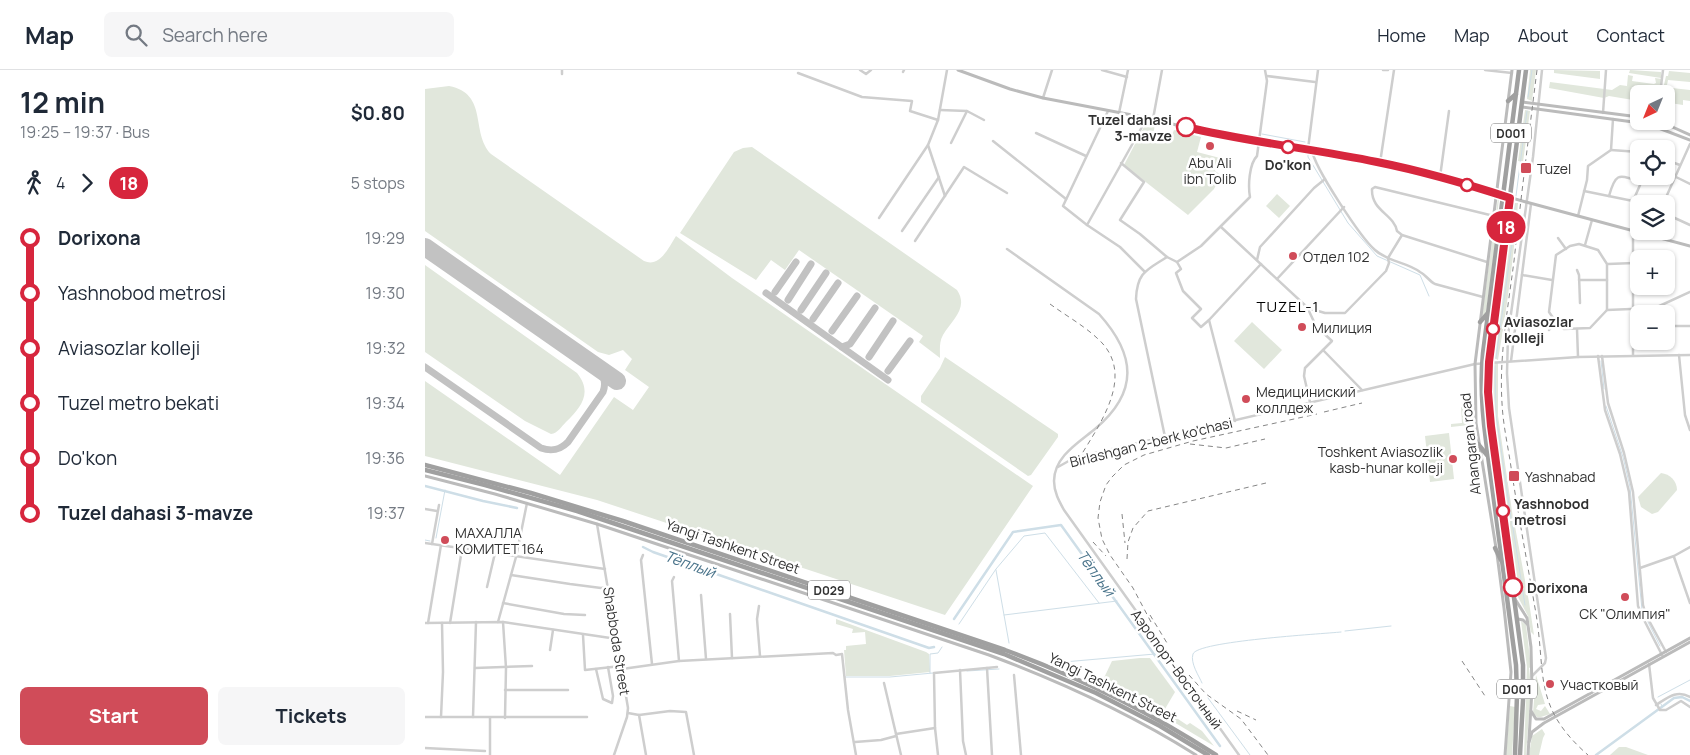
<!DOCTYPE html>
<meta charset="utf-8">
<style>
body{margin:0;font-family:Manrope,sans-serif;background:#f6f6f7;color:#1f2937;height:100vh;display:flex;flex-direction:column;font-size:19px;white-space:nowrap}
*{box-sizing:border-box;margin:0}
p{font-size:16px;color:#747a83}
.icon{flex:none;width:28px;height:28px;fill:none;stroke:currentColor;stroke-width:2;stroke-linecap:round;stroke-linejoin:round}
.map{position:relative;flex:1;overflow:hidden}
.sheet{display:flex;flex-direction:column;background:#fff;width:425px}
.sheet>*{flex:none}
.badge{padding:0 10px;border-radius:16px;font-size:18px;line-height:32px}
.needle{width:32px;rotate:223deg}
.buttons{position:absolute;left:1205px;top:15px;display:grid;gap:10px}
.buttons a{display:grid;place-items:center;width:45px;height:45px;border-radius:8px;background:#fff;box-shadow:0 1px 4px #0004;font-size:25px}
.map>.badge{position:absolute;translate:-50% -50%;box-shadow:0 0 0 2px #fff}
.legs{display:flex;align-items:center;gap:8px;height:55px;padding:0 20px;font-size:16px}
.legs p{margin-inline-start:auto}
.summary{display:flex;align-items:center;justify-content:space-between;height:85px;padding:0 20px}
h1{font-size:28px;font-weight:700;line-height:38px}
.action{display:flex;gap:10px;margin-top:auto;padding:10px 20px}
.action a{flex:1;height:58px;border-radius:8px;background:#d04c59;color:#fff;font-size:20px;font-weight:700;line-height:58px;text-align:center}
.action a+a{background:#f6f6f7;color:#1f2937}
ul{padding:0 20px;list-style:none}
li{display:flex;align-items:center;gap:18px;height:55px;font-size:19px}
li i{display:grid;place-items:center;width:8px;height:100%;margin:0 6px;background:currentColor}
li i::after{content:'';width:12px;height:12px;margin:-6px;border:4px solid;border-radius:50%;background:#fff}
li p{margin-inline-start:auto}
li:first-child i{background:linear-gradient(#0000 50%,currentColor 0)}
li:last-child i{background:linear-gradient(currentColor 50%,#0000 0)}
header{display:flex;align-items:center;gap:30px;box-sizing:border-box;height:70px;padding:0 25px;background:#fff;border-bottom:1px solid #e0e1e3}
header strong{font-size:24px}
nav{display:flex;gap:28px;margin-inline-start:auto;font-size:18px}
.search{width:350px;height:45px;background:#f6f6f7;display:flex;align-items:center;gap:12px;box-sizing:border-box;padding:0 18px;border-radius:8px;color:#747a83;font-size:19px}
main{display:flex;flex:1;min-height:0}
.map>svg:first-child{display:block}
</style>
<header>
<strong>Map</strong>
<div class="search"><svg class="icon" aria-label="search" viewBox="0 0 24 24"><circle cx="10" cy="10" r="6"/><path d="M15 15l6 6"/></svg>Search here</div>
<nav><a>Home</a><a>Map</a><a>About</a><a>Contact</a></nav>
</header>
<main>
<section class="sheet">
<div class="summary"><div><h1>12 min</h1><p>19:25 – 19:37 · Bus</p></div><b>$0.80</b></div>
<div class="legs"><svg class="icon" aria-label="walk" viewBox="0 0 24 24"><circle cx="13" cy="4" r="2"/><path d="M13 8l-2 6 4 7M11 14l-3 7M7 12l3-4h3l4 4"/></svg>4<svg class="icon" aria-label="forward" viewBox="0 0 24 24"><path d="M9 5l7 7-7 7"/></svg><b class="badge" style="background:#d7263d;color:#fff">18</b><p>5 stops</p></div>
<ul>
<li><i style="color:#d7263d"></i><b>Dorixona</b><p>19:29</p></li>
<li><i style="color:#d7263d"></i><span>Yashnobod metrosi</span><p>19:30</p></li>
<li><i style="color:#d7263d"></i><span>Aviasozlar kolleji</span><p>19:32</p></li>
<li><i style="color:#d7263d"></i><span>Tuzel metro bekati</span><p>19:34</p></li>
<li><i style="color:#d7263d"></i><span>Do'kon</span><p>19:36</p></li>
<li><i style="color:#d7263d"></i><b>Tuzel dahasi 3-mavze</b><p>19:37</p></li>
</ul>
<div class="action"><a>Start</a><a>Tickets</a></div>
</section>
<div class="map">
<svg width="1265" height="685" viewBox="0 0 1265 685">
<rect width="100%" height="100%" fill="#fff"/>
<g fill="#e1e7dc">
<path d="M1105,0H1111L1107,31L1102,29Z"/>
<path d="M1129,0L1175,1V9L1129,3Z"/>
<path d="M1205,0L1236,2V8L1204,3Z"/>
<path d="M1244,1L1265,3V12L1243,10L1242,15H1239L1241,6H1243Z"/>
<path d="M1203,5L1208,6L1207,11L1229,14L1231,13L1230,8L1237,9L1235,24H1226V21L1210,19L1209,26L1214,27V31L1184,26L1179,28L1124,18L1125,12L1187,20L1195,15L1202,16Z"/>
<path d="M24,16C64,24 45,62 66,84L219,191C235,198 244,177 251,166L307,208L608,416L520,545L172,430L0,386V311L135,405L189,327L208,340L224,317L200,300L207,289L198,280L184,285L173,282L0,161V19Z"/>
<path d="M1247,18L1265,20V31L1258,30V35L1245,33Z"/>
<path d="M1100,40L1105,41L1098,92L1093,91Z"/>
<path d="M721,53L730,55L728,65L745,70L749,60L776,67L772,82L795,88L790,101L796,105L789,119L763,145L699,95Z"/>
<path d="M327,77L532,220C544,238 527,250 518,265C514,272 515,280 515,288L494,272L498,266L374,180L360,200L346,190L331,210L255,163L309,82L318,78Z"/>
<path d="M852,124L865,136L854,148L841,136Z"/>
<path d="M1073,128L1074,129L1071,157L1072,161L1061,243L1057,246Z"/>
<path d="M1090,133H1093C1089,186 1082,238 1073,290L1067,287L1070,268L1072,265L1073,259L1074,236L1088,135Z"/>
<path d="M1079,136V153L1060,310L1063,353L1072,420L1070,421L1062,353L1059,301Z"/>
<path d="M0,195L152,303C168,323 156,337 141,352C136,357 133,363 126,364L100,351L0,282Z"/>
<path d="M827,252L857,280L839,299L809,271Z"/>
<path d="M520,287L633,364V367L606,405L603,406L496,332V326L515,298Z"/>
<path d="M1067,291L1073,292V346L1088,448L1085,449L1083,437L1079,430C1072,383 1065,338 1067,291Z"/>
<path d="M1048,335L1049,356L1044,357V355L1026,357V354L1037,353L1036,337L1040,336L1042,352L1047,351L1046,336Z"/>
<path d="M1024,363L1029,409L1005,412L1000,366Z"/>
<path d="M1236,403C1245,404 1252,411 1252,420L1233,442L1227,444L1216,437L1213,427Z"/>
<path d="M1085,451H1089L1104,532L1109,565L1106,562L1103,546L1093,527L1084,465Z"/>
<path d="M411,549L501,582L504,584L505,602L465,606H421L419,580H421V576L441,574L440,562L427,563L428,559L411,554Z"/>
<path d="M1096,551L1101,555L1106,597L1104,598L1106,617L1101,685H1099L1102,597Z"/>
<path d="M715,588H725L750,622L737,644L705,627L678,610L687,591Z"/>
<path d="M1111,605L1120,634L1113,635L1111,639L1116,641L1120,636L1125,644L1116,647H1112L1108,643Z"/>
<path d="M1085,636L1090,637L1087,685H1081Z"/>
<path d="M750,647L762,655L765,653L777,661L789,676L747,651Z"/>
<path d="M1117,659L1120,664L1118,668L1114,685H1104L1107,666Z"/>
<path d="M1194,677H1201L1223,685H1185Z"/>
</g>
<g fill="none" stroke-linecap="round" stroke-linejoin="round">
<g stroke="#cedee7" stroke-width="1">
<path d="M1103,27L1107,0"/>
<path d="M837,64L880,72"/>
<path d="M883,83V87L923,153L952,186L995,205L1004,226"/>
<path d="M1091,126L1102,41"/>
<path d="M1071,288L1087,173L1090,134"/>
<path d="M1176,291L1179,319"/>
<path d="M1070,296L1071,344L1086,448"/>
<path d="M1181,336L1198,387L1205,417L1217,540L1235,576"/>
<path d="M1087,452L1100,535"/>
<path d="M11,468L20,420"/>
<path d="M0,470L5,471"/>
<path d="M571,500L584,573"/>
<path d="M579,545L692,531"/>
<path d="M534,554L571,499L599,466L620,463L674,533"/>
<path d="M920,561L966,556"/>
<path d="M639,592L730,584"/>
<path d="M542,601L574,599"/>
<path d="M505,603V584L513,583L517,577"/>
<path d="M420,607H465L508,603"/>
<path d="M777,613C774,606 765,593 768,584C772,571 896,564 916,562"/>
<path d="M1233,627L1265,610"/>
<path d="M783,628L825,685"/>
<path d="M1236,634L1237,636"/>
</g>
<g stroke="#cedee7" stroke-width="2.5">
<path d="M0,416L58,431L92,438"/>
<path d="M218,477L228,482L504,578L509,577"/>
<path d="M529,549L588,462L636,455L795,676"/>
<path d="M1171,685L1249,628L1257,627L1265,631"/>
</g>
<g stroke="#c2c2c2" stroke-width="7">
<path d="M350,222L371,192"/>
<path d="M341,223L463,310"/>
<path d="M363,230L386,194"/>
<path d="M376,240L401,203"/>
<path d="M388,249L413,213"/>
<path d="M407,261L432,226"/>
<path d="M417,277L425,274L450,238"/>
<path d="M444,287L468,251"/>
<path d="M0,297L116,378C127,382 135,380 143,372L178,322C182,311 178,304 170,296"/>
<path d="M463,301L485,271"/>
</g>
<path stroke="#c2c2c2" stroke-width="18" d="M0,177L192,311"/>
<g stroke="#cecece" stroke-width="2.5">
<path d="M137,0V4"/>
<path d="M435,0L441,4L446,0"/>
<path d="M677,0L702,7"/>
<path d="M958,0H963"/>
<path d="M1060,0L1087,3"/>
<path d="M478,2L479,0"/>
<path d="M373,3L437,27L487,31L485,41L513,50"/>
<path d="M842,6L890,12"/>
<path d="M1235,24L1238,0"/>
<path d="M618,28L627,0"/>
<path d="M515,40L542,41L559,50"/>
<path d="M683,41L638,136L662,155L695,177L720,202"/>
<path d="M694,43L703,0"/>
<path d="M1178,43L1181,0"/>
<path d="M728,49L737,0"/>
<path d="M611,63L661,86"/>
<path d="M568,71L641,129"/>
<path d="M526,73L542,41"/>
<path d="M883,79L893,0"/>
<path d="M887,80C889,97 936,168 950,180C963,192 982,192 995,202C1001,205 1004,211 1010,214L1058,227"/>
<path d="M1186,80L1214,82"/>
<path d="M1241,90L1255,95"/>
<path d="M696,93L719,112L695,150L715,164L742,187"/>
<path d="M955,93L969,0"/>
<path d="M1015,107L1024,41"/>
<path d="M1251,107L1265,114"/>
<path d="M1159,121L1208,131L1214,140"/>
<path d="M520,126L503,75L513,50L522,0"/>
<path d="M1184,126C1191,101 1194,105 1216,112"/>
<path d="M1208,131L1219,106"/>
<path d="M1238,134L1265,74"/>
<path d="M1241,144L1265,155"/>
<path d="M1153,146L1162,110L1163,96L1186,80L1188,49"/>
<path d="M454,148L503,75"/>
<path d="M662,155L722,48"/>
<path d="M796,157L883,238L900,243H920L961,201L964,193L963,188L977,165"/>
<path d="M477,161L514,107"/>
<path d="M1133,168L1141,179"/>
<path d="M490,171L539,97L582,123"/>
<path d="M1154,174L1173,180L1182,194V240L1165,258L1139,259L1131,252L1124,242L1131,185L1145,176Z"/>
<path d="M1160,175L1167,150"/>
<path d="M582,179L674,244C711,285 714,322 670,359C653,373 629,387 629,411C629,422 634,431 639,440L814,685"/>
<path d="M832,190L835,177L889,118L900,109"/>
<path d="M752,192L756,199L751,203L758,221L776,239L767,248L776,257L784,250"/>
<path d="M1062,192L977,165L972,161C969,144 946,141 947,119L950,117L1069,146"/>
<path d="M1183,194L1209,193"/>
<path d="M1152,200L1154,205L1155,233"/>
<path d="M1097,205L1127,210"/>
<path d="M852,209L919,137"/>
<path d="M1154,210H1182"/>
<path d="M883,239L891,256L907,271L880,298L879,306L885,332"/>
<path d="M1182,240L1230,238L1265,222"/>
<path d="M1241,256H1265"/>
<path d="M1152,259L1153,287"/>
<path d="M1124,260L1131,252"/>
<path d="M898,280L937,320"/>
<path d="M1208,285V161"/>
<path d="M1254,285L1260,345L1265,360"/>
<path d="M1173,286L1180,340L1195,384L1204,422L1213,536L1218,548L1237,585"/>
<path d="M1177,286L1183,333L1199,383L1208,422L1218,535L1221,545L1241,582"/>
<path d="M1086,291L1106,134"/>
<path d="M810,351L784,250L836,194"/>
<path d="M740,367L711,229C712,202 722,200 742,187L752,192L776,176L825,127C823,116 824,94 832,86L842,11L840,0"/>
<path d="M633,397L649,388L1050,294"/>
<path d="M0,439L12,441"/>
<path d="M0,473L180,499"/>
<path d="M7,474L14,435"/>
<path d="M218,485L216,490L227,594"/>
<path d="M1249,487L1265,533"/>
<path d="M1215,498L1249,486L1265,477"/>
<path d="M86,505L145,514L176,518L183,517"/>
<path d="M249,507L247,511L254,591"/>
<path d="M62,517L70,483"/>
<path d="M276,525L281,589"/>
<path d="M78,533L139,544L160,545"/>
<path d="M334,536L332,549L335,586"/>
<path d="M305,544L307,588"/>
<path d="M73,552L91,487L102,433"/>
<path d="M78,552L81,598L80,648"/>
<path d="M0,553L78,552L192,569"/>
<path d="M3,553L16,475"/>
<path d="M25,553L37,479"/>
<path d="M158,565L160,600L196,596"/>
<path d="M125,580L128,560"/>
<path d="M50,598L107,596"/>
<path d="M562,598L567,685"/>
<path d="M171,599L178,629L187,633L188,626L183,597"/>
<path d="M197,599L254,591L408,583L411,585L417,584L423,640L431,685"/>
<path d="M535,600L538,671L541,685"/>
<path d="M589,605L596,685"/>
<path d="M459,613L476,685"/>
<path d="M80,620H143"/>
<path d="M1231,635C1242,628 1252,619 1265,627"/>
<path d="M203,643L214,645L221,685"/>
<path d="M214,645L245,641L261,642L269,685"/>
<path d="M0,647H162"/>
<path d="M16,647L18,602L17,553"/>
<path d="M48,647L51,552"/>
<path d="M471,664L510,658"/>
<path d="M430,672L456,670L471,666"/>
<path d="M0,678L60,681"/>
<path d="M65,685V648"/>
<path d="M513,685L510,658L509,603L572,597"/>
</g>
<g stroke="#cecece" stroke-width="2.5">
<path d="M1050,294L1153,287L1265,285"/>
<path d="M172,454L203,638L202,647L189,685"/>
<path d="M1224,594L1228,628L1235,640H1241L1256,631L1265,637"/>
<path d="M1107,606L1120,593L1121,588L1084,338L1082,303L1083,265L1108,87L1117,0"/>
</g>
<g stroke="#bbb" stroke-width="3">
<path d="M533,0L585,19L618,28L728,49L794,66L883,79L955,93L1015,107L1101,132L1265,176"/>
<path d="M1097,32L1214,47"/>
<path d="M1097,37L1223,54L1265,70"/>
<path d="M1234,51L1265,65"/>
<path d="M0,406L70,424L172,454L564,585C636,612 706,644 771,685"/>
<path d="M1071,478L1051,353L1050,294L1087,0"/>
<path d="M1072,484L1079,538L1086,602L1080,685"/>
<path d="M1090,529L1102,548L1106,577L1107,620L1103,685"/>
<path d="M1093,549L1098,550L1102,554"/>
<path d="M1106,641L1111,649H1119L1265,568"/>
<path d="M1104,672L1107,662L1119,653L1265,572"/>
</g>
<g stroke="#a0a0a0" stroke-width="4.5">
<path d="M1083,31L1091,24"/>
<path d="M1080,60L1084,71"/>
<path d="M1055,252L1063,243"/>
<path d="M1053,374L1062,385"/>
<path d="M0,395L106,423L198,451L580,580C654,607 725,642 791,685"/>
<path d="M0,400L60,415L152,441L579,584L671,623L735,656L783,685"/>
<path d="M1070,478L1076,490"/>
<path d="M1090,685L1092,625L1091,595L1061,371C1057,341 1055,312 1058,283L1094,0"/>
<path d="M1095,685L1098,630V595L1066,356L1063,322L1064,292L1101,0"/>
</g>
<g stroke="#868686" stroke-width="1" stroke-dasharray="5 4" stroke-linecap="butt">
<path d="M1112,0C1104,64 1096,127 1089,191C1083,238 1074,286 1077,333C1078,355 1083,376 1086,397C1093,444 1102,491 1110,538C1122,603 1106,635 1163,685"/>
<path d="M625,234C640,245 658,255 672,268C712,303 676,352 655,387"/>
<path d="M899,342L937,333"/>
<path d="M765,374L801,378L840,369"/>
<path d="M697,444L700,473"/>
<path d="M668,472L681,486"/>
<path d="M702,489L703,472L708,458L723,441L841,413"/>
<path d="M725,545L742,573"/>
<path d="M726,552L708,518L685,485L677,469L673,448L675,432L681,415L687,407L699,395L719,385L768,371L892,344"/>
<path d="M1037,591L1060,626"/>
<path d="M764,605L781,624L816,649L843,685"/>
<path d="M812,641L831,650"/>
</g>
</g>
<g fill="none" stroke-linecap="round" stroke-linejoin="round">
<g stroke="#fff" stroke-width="11">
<path id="line-1" d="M761,57C824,72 889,79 952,92C997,101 1042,114 1085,128L1064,292L1063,322L1066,356L1088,517"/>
</g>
<use href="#line-1" stroke="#d7263d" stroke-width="8"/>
</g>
<g fill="#fff" stroke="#d7263d" stroke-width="2.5">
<circle cx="761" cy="57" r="9"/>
<circle cx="863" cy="77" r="6"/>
<circle cx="1042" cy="115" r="6"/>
<circle cx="1068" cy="259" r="6"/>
<circle cx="1078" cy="441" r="6"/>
<circle cx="1088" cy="517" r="9"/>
</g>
<g fill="#d04c59" stroke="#fff" stroke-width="2">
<circle cx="785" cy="76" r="5"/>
<rect x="1095" y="92" width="12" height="12" rx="2.5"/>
<circle cx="868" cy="186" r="5"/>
<circle cx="877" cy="257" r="5"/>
<circle cx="821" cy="329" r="5"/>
<circle cx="1028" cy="389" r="5"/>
<rect x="1083" y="400" width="12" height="12" rx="2.5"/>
<circle cx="20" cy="470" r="5"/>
<circle cx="1200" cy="527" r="5"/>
<circle cx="1125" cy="614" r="5"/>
</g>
<g text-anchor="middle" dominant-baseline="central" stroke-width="5" stroke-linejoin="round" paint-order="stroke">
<g fill="#fff" stroke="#6f6f6f" stroke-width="1">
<rect x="1066" y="53.5" width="40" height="19" rx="4"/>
<rect x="383" y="510.5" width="42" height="19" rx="4"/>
<rect x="1072" y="609.5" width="40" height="19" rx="4"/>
</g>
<g font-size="12" font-weight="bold" fill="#313131">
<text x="1086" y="63">D001</text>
<text x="404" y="520">D029</text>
<text x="1092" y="619">D001</text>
</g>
<g font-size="14" font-weight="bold" fill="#313131" stroke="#fff" text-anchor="start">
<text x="747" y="49" text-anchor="end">Tuzel dahasi<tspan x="747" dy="16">3-mavze</tspan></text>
<text x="863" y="94" text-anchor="middle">Do'kon</text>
<text x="1079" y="251">Aviasozlar<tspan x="1079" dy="16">kolleji</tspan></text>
<text x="1089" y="433">Yashnobod<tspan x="1089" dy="16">metrosi</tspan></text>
<text x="1102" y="517">Dorixona</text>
</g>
<g font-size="14" fill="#313131" stroke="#fff" text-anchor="start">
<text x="785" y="92" text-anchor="middle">Abu Ali<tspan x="785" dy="16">ibn Tolib</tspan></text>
<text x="1112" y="98">Tuzel</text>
<text x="878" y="186">Отдел 102</text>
<text x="887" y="257">Милиция</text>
<text x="831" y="321">Медициниский<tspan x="831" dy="16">коллдеж</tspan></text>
<text x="1018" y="381" text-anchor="end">Toshkent Aviasozlik<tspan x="1018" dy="16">kasb-hunar kolleji</tspan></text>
<text x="1100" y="406">Yashnabad</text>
<text x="30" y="462">МАХАЛЛА<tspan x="30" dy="16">КОМИТЕТ 164</tspan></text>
<text x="1200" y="543" text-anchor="middle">СК "Олимпия"</text>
<text x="1135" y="614">Участковый</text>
</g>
<g font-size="14" fill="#313131" stroke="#fff">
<text transform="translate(726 372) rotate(-14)">Birlashgan 2-berk ko'chasi</text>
<text transform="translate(1045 374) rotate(-96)">Ahangaran road</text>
<text transform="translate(308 476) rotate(19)">Yangi Tashkent Street</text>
<text transform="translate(192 571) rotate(81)">Shabboda Street</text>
<text transform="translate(752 599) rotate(54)">Аэропорт-Восточный</text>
<text transform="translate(688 617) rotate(26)">Yangi Tashkent Street</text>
</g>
<g font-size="15" letter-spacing="1" fill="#000" stroke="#fff">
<text x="863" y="236">TUZEL-1</text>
</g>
<g font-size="15" font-style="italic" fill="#49738a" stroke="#fff">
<text transform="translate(265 494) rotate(20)">Тёплый</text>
<text transform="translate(671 503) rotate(54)">Тёплый</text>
</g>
</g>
</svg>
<div class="buttons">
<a><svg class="needle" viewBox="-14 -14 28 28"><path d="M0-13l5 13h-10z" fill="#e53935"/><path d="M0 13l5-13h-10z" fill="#747a83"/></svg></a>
<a><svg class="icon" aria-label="locate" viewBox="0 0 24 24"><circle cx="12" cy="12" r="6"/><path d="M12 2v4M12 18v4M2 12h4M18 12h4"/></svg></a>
<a><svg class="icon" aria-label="layers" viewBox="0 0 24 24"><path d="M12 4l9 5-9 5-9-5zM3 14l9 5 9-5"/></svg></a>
<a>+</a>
<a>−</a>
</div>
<b class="badge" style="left:1081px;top:157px;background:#d7263d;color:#fff">18</b>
</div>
</main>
